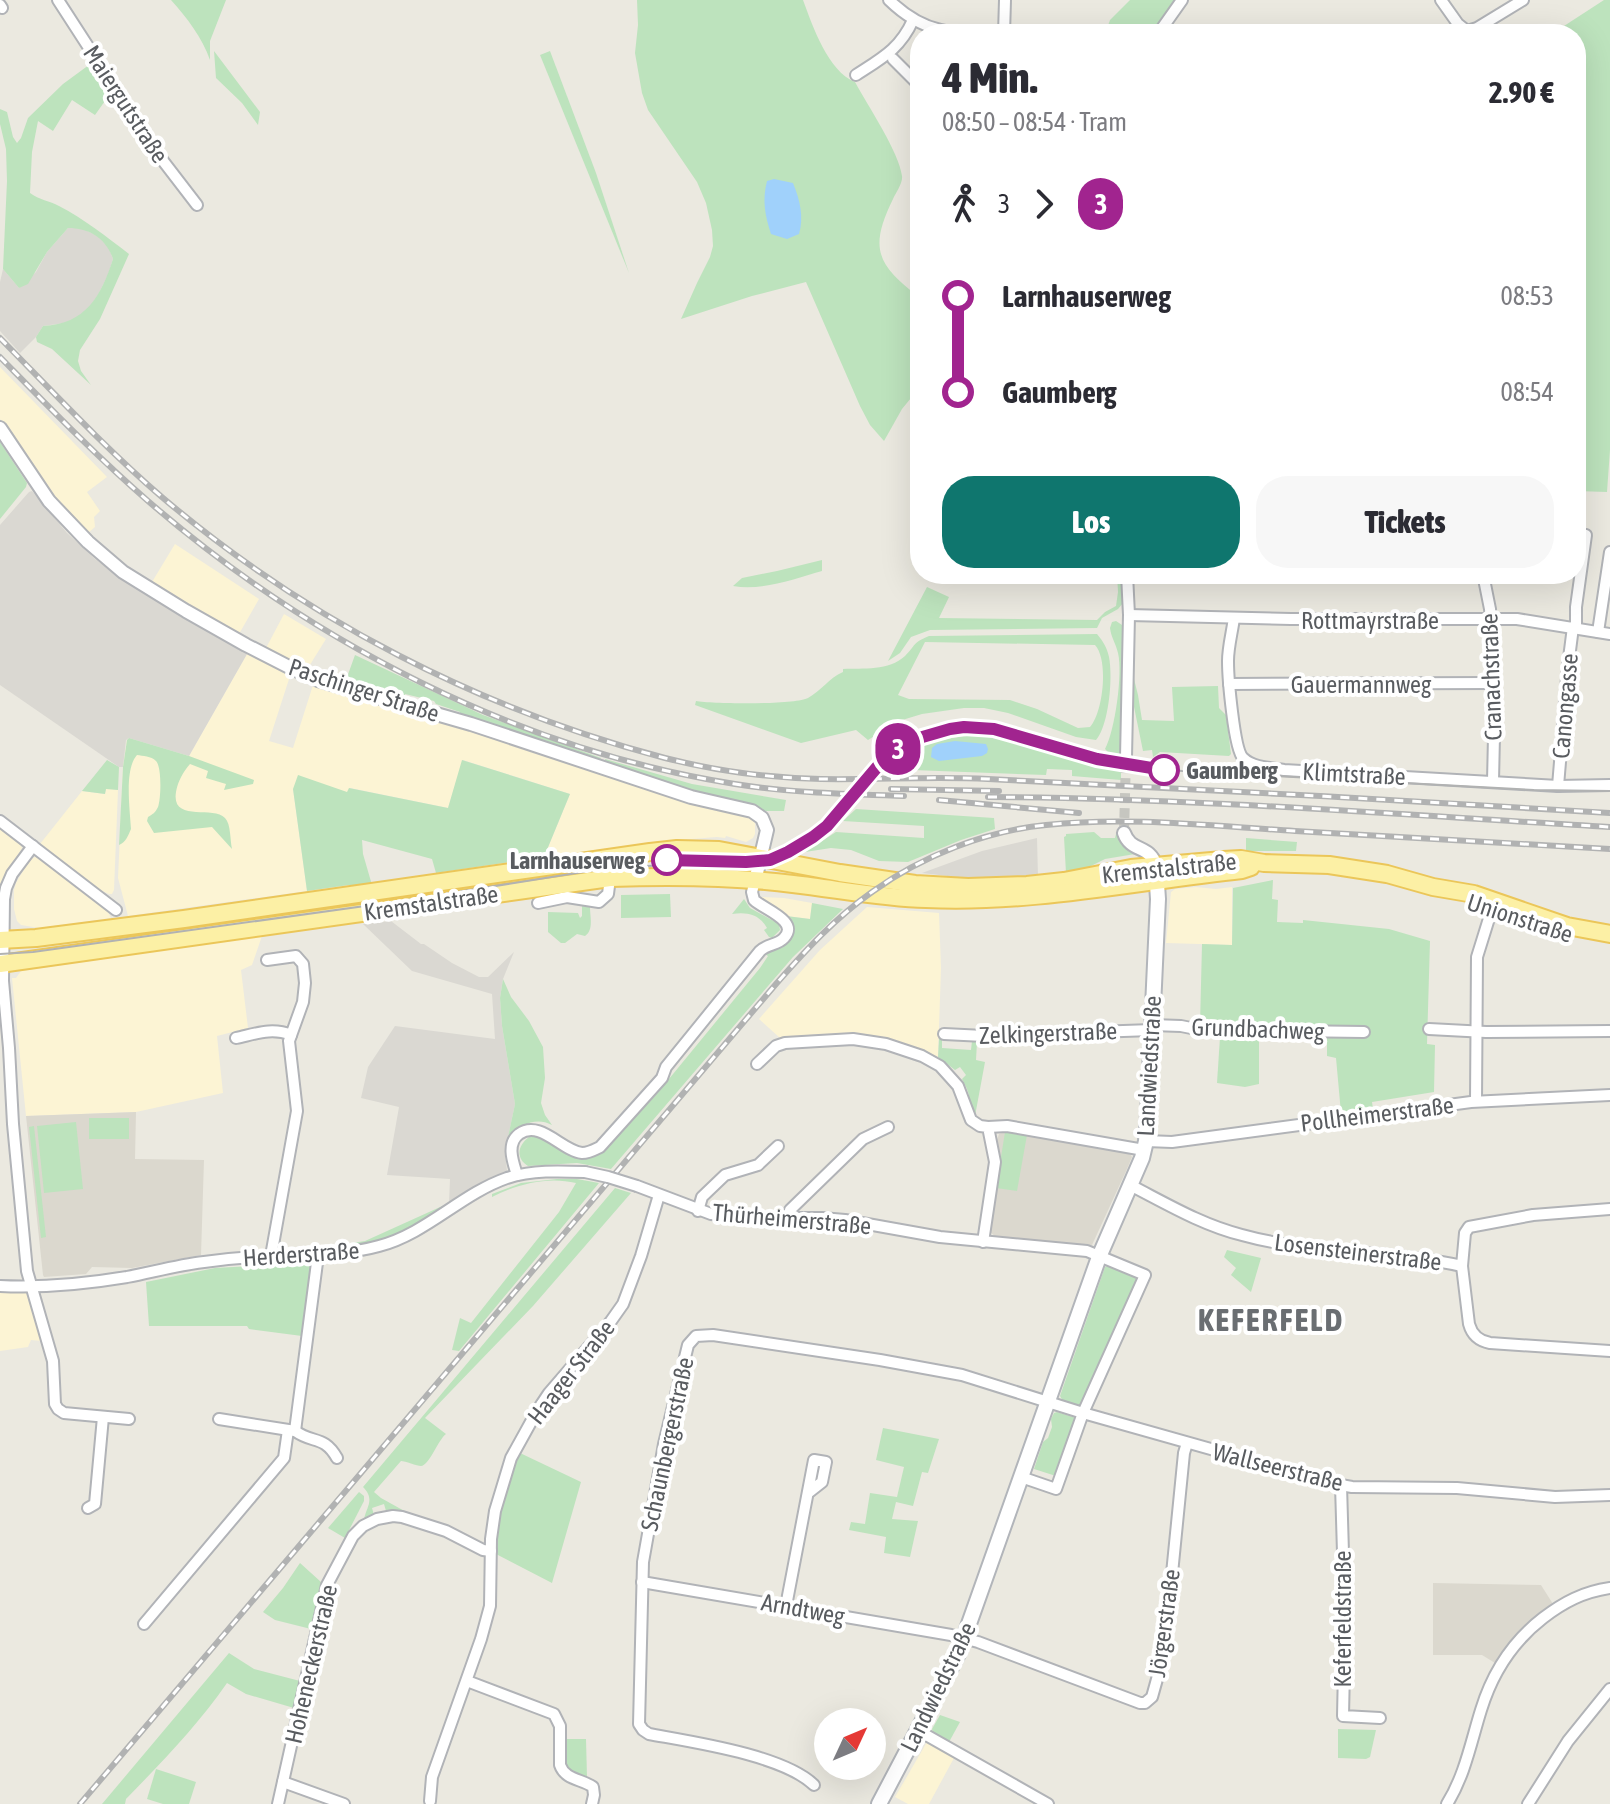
<!DOCTYPE html>
<html lang="de">
<meta charset="utf-8">
<style>
body{margin:0;font-family:"Asap Condensed",sans-serif;background:#f7f7f7;color:#2b2b33;height:100vh;display:flex;flex-direction:column;font-size:30px;white-space:nowrap}
*{box-sizing:border-box;margin:0}
p{font-size:26px;color:#7c7c81}
.icon{flex:none;width:44px;height:44px;fill:none;stroke:currentColor;stroke-width:2;stroke-linecap:round;stroke-linejoin:round}
.map{position:relative;flex:1;overflow:hidden}
.panel{position:absolute;left:910px;top:24px;width:676px;height:560px;display:flex;flex-direction:column;background:#fff;border-radius:32px;box-shadow:0 8px 32px #0002}
.panel>*{flex:none}
.badge{padding:0 16px;border-radius:26px;font-size:28px;line-height:52px}
.needle{width:52px;rotate:46deg}
.tools{position:absolute;left:814px;top:1708px;display:grid;gap:16px}
.tools a{display:grid;place-items:center;width:72px;height:72px;border-radius:50%;background:#fff;box-shadow:0 8px 32px #0002;font-size:40px}
.map>.badge{position:absolute;translate:-50% -50%;box-shadow:0 0 0 4px #fff}
.legs{display:flex;align-items:center;gap:12px;height:88px;padding:0 32px;font-size:26px}
.legs p{margin-inline-start:auto}
.head{display:flex;align-items:center;justify-content:space-between;height:136px;padding:0 32px}
h1{font-size:44px;font-weight:800;line-height:60px}
.button{display:flex;gap:16px;margin-top:auto;padding:16px 32px}
.button a{flex:1;height:92px;border-radius:32px;background:#0f766e;color:#fff;font-size:32px;font-weight:800;line-height:92px;text-align:center}
.button a+a{background:#f7f7f7;color:#2b2b33}
ul{padding:0 32px;list-style:none}
li{display:flex;align-items:center;gap:28px;height:96px;font-size:30px}
li i{display:grid;place-items:center;width:12px;height:100%;margin:0 10px;background:currentColor}
li i::after{content:'';width:20px;height:20px;margin:-10px;border:6px solid;border-radius:50%;background:#fff}
li p{margin-inline-start:auto}
li:first-child i{background:linear-gradient(#0000 50%,currentColor 0)}
li:last-child i{background:linear-gradient(currentColor 50%,#0000 0)}
.map>svg:first-child{display:block}
</style>
<div class="map">
<svg width="1610" height="1804" viewBox="0 0 1610 1804">
<rect width="100%" height="100%" fill="#ebe9e0"/>
<g fill="#fcf4d4">
<path d="M0,367L107,477L87,492L100,511L94,517L95,527L87,534L55,499L0,419Z"/>
<path d="M175,544L259,599L239,634L152,582Z"/>
<path d="M284,614L326,639L308,668L266,648Z"/>
<path d="M247,654L290,676L269,741L293,748L313,685L466,730L689,804L747,816L755,823V834L753,838L746,842L726,836L725,838L717,837L654,842L544,857L570,794L463,760L448,808L350,788L348,793L293,789L307,891L128,916L118,878L123,767L127,740L189,756Z"/>
<path d="M106,788L118,790L114,890L112,894H109L98,889L40,844L82,791L105,794Z"/>
<path d="M0,827L19,841L22,848L0,884Z"/>
<path d="M35,857L39,858L107,910L111,918L39,928L21,925L17,921L14,909V890L16,883L23,871L31,859Z"/>
<path d="M1196,887L1216,889L1232,887V945L1166,943L1171,892L1175,889Z"/>
<path d="M761,897L784,898L812,903L810,919L786,916Z"/>
<path d="M867,907L939,913L941,968L938,1057L918,1048L855,1033L807,1035L780,1038L759,1019L820,950Z"/>
<path d="M262,936L252,965L241,970L248,1028L217,1036L223,1093L136,1112L26,1116L12,978H16L21,971Z"/>
<path d="M0,1291H25L31,1295L42,1341L31,1340L28,1347L0,1351Z"/>
<path d="M927,1742L954,1758L929,1804H908L895,1797Z"/>
</g>
<g fill="#dad8d2">
<path d="M68,228H82L99,237L109,248L113,259L108,275L98,295L88,309L76,318L65,323L43,326L36,337L20,353L0,331V282L3,269L19,288L36,272L47,252Z"/>
<path d="M32,491L67,533L95,559L128,583L175,613L247,654L189,756L129,738L126,740L123,767H119L0,685V525L29,492Z"/>
<path d="M1037,838L1038,877L973,879L922,873L982,851Z"/>
<path d="M391,921L421,944H424L452,963L479,977H488L514,952L503,979L500,998L502,1026L515,1104L505,1152L507,1171L449,1204L450,1179L387,1175L399,1107L361,1098L368,1067L395,1026L495,1039L492,994L412,971L363,924Z"/>
</g>
<g fill="#dbd8ce">
<path d="M136,1112L135,1159L204,1160L201,1255L132,1268L92,1267L86,1274L44,1277L43,1275L26,1116Z"/>
<path d="M1005,1132L1121,1151L1131,1155L1132,1157L1127,1169L1092,1245L996,1237L990,1232L1000,1161L997,1140L999,1134Z"/>
<path d="M1433,1583L1541,1585L1553,1604L1524,1628L1511,1642L1495,1663L1482,1655H1433Z"/>
</g>
<g fill="#bde3bd" fill-rule="evenodd">
<path d="M171,0H226L210,41V60C202,37 187,18 171,0Z"/>
<path d="M637,0H803C813,27 828,71 855,82C868,106 899,152 902,176C903,183 896,192 893,199C868,250 878,265 920,298V387L902,409L884,441L870,425L860,406L806,282L752,296L681,319L697,283L710,257L713,246L712,230L706,203L697,182L648,110L642,93L635,53L638,25Z"/>
<path d="M1130,0H1179L1153,34H1105L1110,20Z"/>
<path d="M1604,0H1610V450L1607,492L1576,491V34H1565L1564,26Z"/>
<path d="M214,51L260,112L258,125L242,103L216,78Z"/>
<path d="M550,51L596,173L629,273L540,55Z"/>
<path d="M93,62L112,91L95,115L72,100L53,131L38,121L32,152L30,193C39,200 50,201 59,206C84,219 107,237 129,254L100,319L80,350L78,361L81,371L91,385L52,349L37,342L36,337L43,326C86,324 101,296 113,259C106,238 89,228 68,228L47,252L28,284L19,288L3,269L7,181L6,149L0,124V109L7,112L13,137L17,143L21,138L28,118L63,84Z"/>
<path d="M0,442L27,483L26,487L0,519Z"/>
<path d="M822,560V571C794,579 762,591 733,586L742,578L777,571Z"/>
<path d="M1117,574H1122L1123,603L1118,609L1102,618L1097,628L930,630L911,637L900,653L888,661L927,587L949,597L939,618L1097,620L1105,612L1116,606L1118,592Z"/>
<path d="M1116,621L1122,625L1121,757L1111,755L1105,749C1115,731 1123,673 1118,653C1116,644 1111,637 1110,628L1112,622Z"/>
<path d="M1097,634C1103,641 1107,648 1109,657C1113,677 1109,725 1096,740L1076,737L1008,713L984,708H964L922,714L899,721L868,740L856,730L801,743L695,705L696,701C714,704 795,705 808,698C821,691 829,678 843,672V669C863,668 889,671 905,656C916,645 912,643 929,636ZM925,642L1095,645C1109,660 1103,713 1090,727L1078,728L1037,709L1010,700L909,699L898,695Z"/>
<path d="M355,655L483,715L601,758L598,762L460,716V712L436,704L434,701L405,694V698L346,680Z"/>
<path d="M1132,671L1138,695L1142,720L1174,721L1172,687L1218,686L1219,708L1226,715L1231,754L1229,756L1160,752L1153,757L1152,750L1143,751L1132,697Z"/>
<path d="M977,735L1014,742L1082,763L1121,771V780L1072,776V770L1047,769L1046,775L886,769C913,744 941,738 977,735Z"/>
<path d="M129,738L189,756L254,780L253,784L224,790L226,784L206,778L208,771L190,764C183,772 178,781 176,792C171,823 213,805 225,818C231,824 230,840 232,849L212,827L154,833L147,821L148,817C153,814 155,813 158,807C161,799 162,767 156,761C151,756 143,756 137,755C124,769 130,810 131,829C128,836 126,842 119,845L123,767L127,740Z"/>
<path d="M605,759L692,784L786,800L784,811H766L733,800L689,792L606,765Z"/>
<path d="M107,760L119,767L118,790L106,789L105,794L82,791Z"/>
<path d="M462,760L570,794L544,857L436,873L432,859L362,840L363,854L372,885H349L307,891L293,789L298,775L347,792L349,788L448,808Z"/>
<path d="M856,809L994,818L995,829L961,840L908,862L879,861L851,850L831,848L805,852L836,832L924,838V826L843,821Z"/>
<path d="M1094,832L1101,838H1115L1116,834H1120L1123,845L1135,854L1105,859L1081,871L1066,873L1064,837L1066,836V834Z"/>
<path d="M1246,838L1297,842L1296,851H1246Z"/>
<path d="M1273,880L1272,899L1278,900L1277,922L1303,923V920L1389,929L1430,941L1427,1044L1435,1045L1434,1092L1372,1102L1373,1109L1341,1113L1336,1058L1327,1056V1037L1366,1036L1200,1025L1202,944L1232,945L1233,888Z"/>
<path d="M670,894L671,917L621,918V895Z"/>
<path d="M744,899L750,908L779,924L780,930L772,938L769,937L764,930L767,928C759,914 747,912 732,914Z"/>
<path d="M812,903L843,909L793,957L611,1169L577,1163L528,1166C515,1158 518,1145 529,1137L536,1136L562,1149L586,1158L602,1151L655,1096L760,968L768,956L763,953C769,950 777,950 783,947C795,939 793,926 786,916L810,919Z"/>
<path d="M582,906L590,907C590,917 594,930 585,936L577,934L565,943H561L548,932V912L578,913L580,918L582,916Z"/>
<path d="M503,979L511,997L529,1021L543,1047L545,1078L541,1103L545,1115L552,1125C536,1117 521,1124 510,1137H508L515,1104L502,1026L500,998Z"/>
<path d="M1220,1037H1259V1084L1245,1087L1217,1083Z"/>
<path d="M939,1039H942V1048L971,1050L972,1041L977,1042L976,1060L985,1062L975,1116L968,1105C972,1096 966,1087 962,1079L966,1075L960,1067L955,1070L938,1057Z"/>
<rect x="89" y="1118" width="40" height="21"/>
<path d="M76,1122L83,1189L44,1193L37,1126Z"/>
<path d="M34,1126L46,1237L41,1238L29,1127Z"/>
<path d="M1005,1132L1027,1135L1017,1191L996,1188Z"/>
<path d="M557,1179H577L599,1183L459,1351L452,1350L460,1318L471,1323L559,1212L576,1183C548,1176 517,1184 492,1197V1194L521,1183Z"/>
<path d="M615,1188L631,1193L533,1306L425,1418L446,1434C438,1440 429,1466 421,1466C417,1466 405,1461 401,1461L374,1492L381,1498L408,1513L386,1511L384,1504L372,1508L374,1515L364,1519C367,1506 375,1499 363,1487Z"/>
<path d="M449,1203L404,1232L390,1238L333,1250V1246L365,1241Z"/>
<path d="M1227,1250L1261,1258L1251,1292L1231,1275L1236,1268L1224,1257Z"/>
<path d="M311,1263L302,1336L249,1329L247,1326H149L146,1282L215,1268Z"/>
<path d="M1108,1266L1137,1277L1138,1279L1080,1407L1063,1401L1060,1396L1105,1267Z"/>
<path d="M1057,1412L1076,1418L1056,1476L1034,1469L1043,1442L1048,1438L1052,1427L1051,1419L1054,1413Z"/>
<path d="M883,1428L939,1439L928,1473L922,1472L913,1506L896,1502L892,1519L918,1521L910,1557L884,1553L886,1537L849,1530L851,1522L865,1524L870,1493L897,1497L904,1467L876,1460Z"/>
<path d="M520,1453L581,1482L552,1583L496,1554L495,1548L498,1511H500L509,1480Z"/>
<path d="M359,1492L364,1496V1501L345,1538L328,1528Z"/>
<path d="M300,1563L321,1582L311,1629L275,1620L263,1612L283,1588Z"/>
<path d="M229,1653L254,1669L300,1681L294,1708L246,1694L227,1683C197,1726 162,1762 126,1799L125,1804H102Z"/>
<path d="M940,1715L960,1722L949,1742L933,1733L932,1729Z"/>
<path d="M1338,1729L1376,1730L1370,1757L1366,1759L1338,1758Z"/>
<path d="M566,1739H586L587,1777L567,1769Z"/>
<path d="M156,1769L196,1782L189,1804H163L147,1799Z"/>
</g>
<g fill="#a0d1fb">
<path d="M774,179L793,183C800,200 804,217 799,234L787,239L771,234C765,216 762,200 767,181Z"/>
<path d="M955,741L986,744L988,749L987,753L982,756L939,761L931,757L932,748L937,744Z"/>
</g>
<g fill="none" stroke-linecap="round" stroke-linejoin="round">
<path stroke="#c6c6c0" stroke-width="10" stroke-dasharray="10 5" stroke-linecap="butt" d="M1124,833L1126,757"/>
<g stroke="#b1b3b7" stroke-width="14">
<g id="minor">
<path d="M58,0L157,153L197,205"/>
<path d="M889,0C926,36 955,34 1004,33"/>
<path d="M1441,0L1458,24L1467,31L1477,28L1523,0"/>
<path d="M0,5L2,8"/>
<path d="M1004,34L1005,0"/>
<path d="M1158,34L1182,0"/>
<path d="M893,59L920,86"/>
<path d="M856,75C882,58 900,49 913,20"/>
<path d="M1483,574L1490,609L1492,635L1494,736L1493,781"/>
<path d="M1129,615L1291,619H1517L1610,634"/>
<path d="M1234,618C1232,633 1228,647 1228,661C1228,678 1234,749 1243,758C1253,768 1272,768 1284,770L1558,786L1610,785"/>
<path d="M1576,627V607L1586,535"/>
<path d="M1598,632L1610,552"/>
<path d="M1229,684L1493,683"/>
<path d="M1126,757L1129,615L1127,574"/>
<path d="M1558,786L1568,666L1573,627"/>
<path d="M0,821L116,910"/>
<path d="M33,846L12,874L6,888L4,899L3,981L9,1048L13,1124L27,1271L53,1361L55,1404L58,1409L64,1413L129,1419"/>
<path d="M538,903L567,897L599,902L608,894L610,878"/>
<path d="M267,960L296,956L303,964L305,983L303,1002L289,1041L297,1111L271,1256"/>
<path d="M1152,1025L1181,1026L1201,1030L1364,1032"/>
<path d="M1429,1029L1486,1032L1610,1031"/>
<path d="M944,1034L984,1036L1152,1030"/>
<path d="M236,1038C255,1034 272,1027 291,1035"/>
<path d="M757,1064L776,1046L785,1043L853,1039L886,1044L922,1056L940,1066L958,1086L971,1120L980,1126L988,1127L995,1162L983,1242"/>
<path d="M1476,1101L1477,957L1491,912"/>
<path d="M988,1127L1007,1126L1144,1150"/>
<path d="M1146,1141L1172,1142L1471,1102L1610,1095"/>
<path d="M517,1175C513,1162 506,1144 519,1134C540,1119 562,1151 582,1153C589,1153 594,1150 600,1147L662,1078L666,1067L760,951C767,944 778,945 784,938C800,921 763,909 754,900L752,892L755,881"/>
<path d="M1130,1185C1167,1204 1202,1225 1242,1235C1314,1255 1390,1250 1462,1266L1465,1233L1469,1227L1533,1215L1610,1209"/>
<path d="M637,1186L711,1214L750,1218H822L845,1220L940,1237L1087,1251L1145,1275L1083,1413L1056,1489L1021,1477"/>
<path d="M698,1211L702,1197L725,1175L758,1165L778,1146"/>
<path d="M789,1218L790,1210L863,1139L888,1127"/>
<path d="M1462,1266L1469,1324C1472,1335 1479,1341 1490,1343L1610,1351"/>
<path d="M0,1286C42,1288 85,1284 127,1277C153,1272 178,1265 204,1262C226,1259 248,1257 271,1256C307,1254 343,1256 379,1246C426,1234 461,1194 507,1178C532,1170 559,1171 585,1172"/>
<path d="M219,1419L295,1431C313,1444 324,1435 337,1458"/>
<path d="M295,1431L318,1255"/>
<path d="M1341,1485L1345,1621L1343,1716L1380,1718"/>
<path d="M88,1508L95,1504L103,1417"/>
<path d="M642,1582L951,1635L978,1642L1140,1703H1145L1152,1697L1164,1654L1184,1453L1187,1443"/>
<path d="M786,1606L814,1460L826,1462L822,1482L808,1493"/>
<path d="M144,1624L284,1458L288,1430"/>
<path d="M467,1681L554,1714L560,1726V1765C565,1780 582,1779 593,1787L594,1795L592,1804"/>
<path d="M919,1731L1048,1804"/>
<path d="M283,1782L344,1804"/>
<path d="M814,1785C783,1755 692,1742 649,1734L643,1730L639,1724L643,1562L664,1444L688,1345L696,1336L713,1335L880,1360L962,1375L1083,1413L1335,1484L1352,1487L1457,1488L1555,1497L1610,1495"/>
<path d="M430,1801L432,1777L481,1639L490,1606L491,1539L495,1511L511,1458L537,1411L549,1393L611,1321L623,1304L641,1256L659,1195"/>
<path d="M278,1804L327,1585L353,1536L363,1526L377,1519L393,1516L402,1517L446,1531L483,1550L491,1551"/>
<path d="M1447,1804C1465,1775 1471,1742 1481,1710C1492,1674 1512,1642 1543,1618C1564,1602 1583,1592 1610,1588"/>
<path d="M1528,1804L1568,1741L1610,1689"/>
</g>
</g>
<g stroke="#b1b3b7" stroke-width="16">
<g id="tertiary">
<path d="M0,428L49,501L88,542L123,572L186,611L246,645L289,667L318,680L471,724L691,797L752,811L762,818L767,830L755,881"/>
<path d="M1124,833C1131,853 1150,844 1156,866"/>
</g>
</g>
<g stroke="#b2b5ba" stroke-width="18">
<path id="secondary" d="M879,1804L959,1652L1099,1257L1142,1158L1146,1141L1148,1115L1158,899L1156,870"/>
</g>
<g stroke="#ebc659" stroke-width="20">
<g id="primary">
<path d="M0,940L36,938L184,919L650,852L677,849L719,850L840,873L915,884L968,887L1027,885L1064,881L1131,868L1223,860L1241,859L1264,863L1329,865L1387,874L1433,887L1474,894L1567,926L1610,934"/>
<path d="M0,964L610,878C671,876 732,876 793,884C837,889 881,898 926,899C1032,904 1137,881 1242,870L1251,867"/>
</g>
</g>
<use href="#minor" stroke="#fff" stroke-width="10"/>
<use href="#tertiary" stroke="#fff" stroke-width="12"/>
<use href="#secondary" stroke="#fff" stroke-width="14"/>
<use href="#primary" stroke="#fcf0a5" stroke-width="16"/>
<g stroke="#b1b2b2" stroke-width="2">
<path d="M878,766L895,750L919,738L950,729L979,727L1009,732L1097,759L1164,770L1534,790L1610,791"/>
<path d="M0,954L33,952L401,901L608,868L667,865L746,867L767,864L782,859L816,840L838,822L847,811"/>
</g>
<g stroke="#b1b2b2" stroke-width="6">
<g id="rail">
<path d="M0,338C53,392 105,448 163,498C307,620 482,710 665,758C716,771 769,778 821,779C877,780 932,776 988,779C1195,789 1403,800 1610,813"/>
<path d="M0,357C48,406 96,456 148,501C312,643 519,750 735,784C791,793 848,794 904,796"/>
<path d="M891,789L999,791"/>
<path d="M988,797C1196,798 1403,815 1610,827"/>
<path d="M939,800L1079,813"/>
<path d="M80,1804L776,984C805,951 835,918 872,892C922,856 985,831 1046,825C1128,816 1212,826 1295,831C1400,837 1505,843 1610,849"/>
</g>
</g>
<use href="#rail" stroke="#fff" stroke-width="3" stroke-dasharray="9" stroke-linecap="butt"/>
<g stroke="#b1b3b7" stroke-width="14" stroke-linecap="butt">
<path id="minor-bridge" d="M585,1172L608,1177L637,1186"/>
</g>
<use href="#minor-bridge" stroke="#fff" stroke-width="10"/>
</g>
<g fill="none" stroke-linecap="round" stroke-linejoin="round">
<g stroke="#fff" stroke-width="18">
<path id="line-1" d="M667,860L746,862L770,860L788,852L813,837L827,826L878,766L895,750L919,738L950,729L964,727L994,729L1097,759L1164,770"/>
</g>
<use href="#line-1" stroke="#a1248f" stroke-width="12"/>
</g>
<g fill="#fff" stroke="#a1248f" stroke-width="4">
<circle cx="1164" cy="770" r="14"/>
<circle cx="667" cy="860" r="14"/>
</g>
<g text-anchor="middle" dominant-baseline="central" stroke-width="8" stroke-linejoin="round" paint-order="stroke">
<g font-size="24" fill="#595c60" stroke="#fff">
<text transform="translate(126 104) rotate(57)">Maiergutstraße</text>
<text x="1370" y="620">Rottmayrstraße</text>
<text transform="translate(1491 677) rotate(-92)">Cranachstraße</text>
<text x="1361" y="684">Gauermannweg</text>
<text transform="translate(364 690) rotate(18)">Paschinger Straße</text>
<text transform="translate(1565 706) rotate(-85)">Canongasse</text>
<text transform="translate(1354 774) rotate(3)">Klimtstraße</text>
<text transform="translate(1169 868) rotate(-6)">Kremstalstraße</text>
<text transform="translate(431 903) rotate(-8)">Kremstalstraße</text>
<text transform="translate(1520 918) rotate(18)">Unionstraße</text>
<text transform="translate(1258 1029) rotate(2)">Grundbachweg</text>
<text transform="translate(1048 1033) rotate(-2)">Zelkingerstraße</text>
<text transform="translate(1149 1066) rotate(-87)">Landwiedstraße</text>
<text transform="translate(1377 1114) rotate(-7)">Pollheimerstraße</text>
<text transform="translate(792 1219) rotate(5)">Thürheimerstraße</text>
<text transform="translate(1358 1252) rotate(7)">Losensteinerstraße</text>
<text transform="translate(301 1254) rotate(-4)">Herderstraße</text>
<text transform="translate(571 1372) rotate(-52)">Haager Straße</text>
<text transform="translate(667 1444) rotate(-78)">Schaunbergerstraße</text>
<text transform="translate(1278 1467) rotate(14)">Wallseerstraße</text>
<text transform="translate(803 1609) rotate(10)">Arndtweg</text>
<text transform="translate(1342 1619) rotate(-90)">Keferfeldstraße</text>
<text transform="translate(1164 1623) rotate(-82)">Jörgerstraße</text>
<text transform="translate(311 1664) rotate(-77)">Hoheneckerstraße</text>
<text transform="translate(938 1687) rotate(-64)">Landwiedstraße</text>
</g>
<g font-size="24" font-weight="bold" fill="#595c60" stroke="#fff" text-anchor="start">
<text x="1186" y="770">Gaumberg</text>
<text x="645" y="860" text-anchor="end">Larnhauserweg</text>
</g>
<g font-size="32" font-weight="bold" letter-spacing="2" fill="#6a6e72" stroke="#fff">
<text x="1271" y="1319">KEFERFELD</text>
</g>
</g>
</svg>
<div class="tools">
<a><svg class="needle" viewBox="-14 -14 28 28"><path d="M0-13l5 13h-10z" fill="#e53935"/><path d="M0 13l5-13h-10z" fill="#7c7c81"/></svg></a>
</div>
<b class="badge" style="left:898px;top:749px;background:#a1248f;color:#fff">3</b>
<section class="panel">
<div class="head"><div><h1>4 Min.</h1><p>08:50 – 08:54 · Tram</p></div><b>2.90 €</b></div>
<div class="legs"><svg class="icon" aria-label="walk" viewBox="0 0 24 24"><circle cx="13" cy="4" r="2"/><path d="M13 8l-2 6 4 7M11 14l-3 7M7 12l3-4h3l4 4"/></svg>3<svg class="icon" aria-label="forward" viewBox="0 0 24 24"><path d="M9 5l7 7-7 7"/></svg><b class="badge" style="background:#a1248f;color:#fff">3</b></div>
<ul>
<li><i style="color:#a1248f"></i><b>Larnhauserweg</b><p>08:53</p></li>
<li><i style="color:#a1248f"></i><b>Gaumberg</b><p>08:54</p></li>
</ul>
<div class="button"><a>Los</a><a>Tickets</a></div>
</section>
</div>
